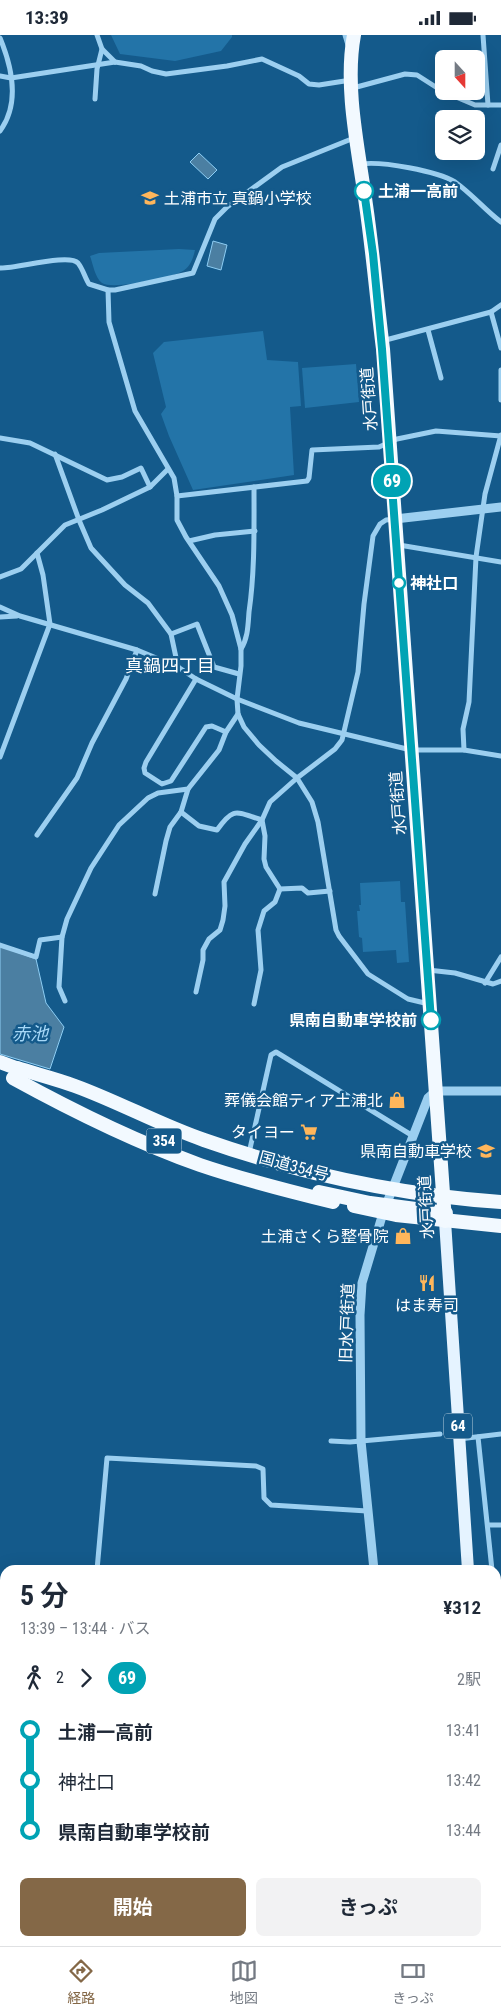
<!DOCTYPE html>
<html lang="ja">
<meta charset="utf-8">
<style>
body{margin:0;font-family:"Roboto Condensed","Noto Sans JP",sans-serif;background:#f2f2f3;color:#1f2937;height:100vh;display:flex;flex-direction:column;font-size:19px;white-space:nowrap}
*{box-sizing:border-box;margin:0}
p{font-size:16px;color:#747a83}
.icon{flex:none;width:28px;height:28px;fill:none;stroke:currentColor;stroke-width:2;stroke-linecap:round;stroke-linejoin:round}
.map{position:relative;flex:1;overflow:hidden}
.panel{position:absolute;left:0px;top:1530px;width:501px;height:381px;display:flex;flex-direction:column;background:#fff;border-radius:15px 15px 0 0;box-shadow:0 5px 20px #0002}
.panel>*{flex:none}
.badge{padding:0 10px;border-radius:16px;font-size:18px;line-height:32px}
.needle{width:32px;rotate:159deg}
.buttons{position:absolute;left:435px;top:15px;display:grid;gap:10px}
.buttons a{display:grid;place-items:center;width:50px;height:50px;border-radius:8px;background:#fff;box-shadow:0 5px 20px #0002;font-size:25px}
.map>.badge{position:absolute;translate:-50% -50%;box-shadow:0 0 0 2px #fff}
.legs{display:flex;align-items:center;gap:8px;height:55px;padding:0 20px;font-size:16px}
.legs p{margin-inline-start:auto}
.head{display:flex;align-items:center;justify-content:space-between;height:85px;padding:0 20px}
h1{font-size:28px;font-weight:700;line-height:38px}
.button{display:flex;gap:10px;margin-top:auto;padding:10px 20px}
.button a{flex:1;height:58px;border-radius:8px;background:#846847;color:#fff;font-size:20px;font-weight:700;line-height:58px;text-align:center}
.button a+a{background:#f2f2f3;color:#1f2937}
ul{padding:0 20px;list-style:none}
li{display:flex;align-items:center;gap:18px;height:50px;font-size:19px}
li i{display:grid;place-items:center;width:8px;height:100%;margin:0 6px;background:currentColor}
li i::after{content:'';width:12px;height:12px;margin:-6px;border:4px solid;border-radius:50%;background:#fff}
li p{margin-inline-start:auto}
li:first-child i{background:linear-gradient(#0000 50%,currentColor 0)}
li:last-child i{background:linear-gradient(currentColor 50%,#0000 0)}
.status{display:flex;justify-content:space-between;align-items:center;height:35px;padding:0 25px;background:#fff;direction:ltr}
.status svg{height:14px;fill:currentColor}
.tab-bar{display:flex;justify-content:space-around;align-items:center;height:70px;border-top:1px solid #e0e1e3;background:#fff;font-size:14px;color:#747a83}
.tab-bar a{display:grid;justify-items:center;gap:2px}
.tab-bar .current{color:#846847}
.map>svg:first-child{display:block}
</style>
<div class="status"><b>13:39</b><svg viewBox="0 0 49 12"><path d="M0 12V9h3v3zM5 12V6h3v6zM10 12V3h3v9zM15 12V0h3v12zM26 1h20v11H26zM47 4h2v5h-2z"/></svg></div>
<div class="map">
<svg width="501" height="1911" viewBox="0 0 501 1911">
<rect width="100%" height="100%" fill="#145a8b"/>
<g fill="#2374a8">
<path d="M111,0H232V2L221,16L175,26L120,19Z"/>
<path d="M179,214L195,215C193,224 190,233 181,237C169,243 113,255 102,248C95,243 93,229 90,221L99,218Z"/>
<path d="M263,296L267,325L298,327L301,371L290,372L294,440L193,455L169,401L161,379L166,372L153,318L164,307Z"/>
<path d="M356,329L359,367L305,373L302,333Z"/>
<path d="M400,846L401,867H405L409,927L397,928L396,915L363,917L362,903L359,902L357,876H360L359,870H361L360,848Z"/>
</g>
<g fill="#4b7fa2" stroke="#8dcdf3">
<path d="M199,118L217,135L208,144L190,127Z"/>
<path d="M213,206L227,210L221,235L207,231Z"/>
<path d="M0,911L36,924L46,968L64,992L50,1034L0,1019Z"/>
</g>
<g fill="none" stroke-linecap="round" stroke-linejoin="round">
<g stroke="#9ccff0" stroke-width="5">
<path d="M345,0L348,10"/>
<path d="M483,0L488,70"/>
<path d="M0,3C12,32 20,69 0,96"/>
<path d="M102,14L115,27"/>
<path d="M0,41L11,43L115,27L141,31L152,36L166,39L227,31L262,24L299,41L309,49L319,50L351,45"/>
<path d="M353,53L405,39L417,40L442,56L475,70H501"/>
<path d="M95,64L97,34L102,14L97,0"/>
<path d="M361,129C382,126 437,136 455,147C472,159 485,175 501,187"/>
<path d="M493,134L501,110"/>
<path d="M0,233C15,234 69,218 78,228C83,234 85,243 89,249L108,255H115L193,238L215,184L227,172L282,132L354,103"/>
<path d="M108,255L109,287L135,376L174,443L177,461V485L186,502L219,551L232,580L241,614V631L237,664L238,679L244,692L259,710L276,726L297,743L312,767L318,787L336,895L339,901L368,939L408,964L429,969"/>
<path d="M491,277L501,313"/>
<path d="M428,295L441,343"/>
<path d="M382,306L491,277L501,270"/>
<path d="M501,335V365"/>
<path d="M0,403L30,408L107,445L122,442L141,433L150,452"/>
<path d="M55,419L79,485L91,513L125,550L148,568L171,599L178,632"/>
<path d="M177,461L307,446L309,443L312,415L379,412L397,404L436,396L501,401"/>
<path d="M189,506L215,500L255,496"/>
<path d="M399,510L501,527"/>
<path d="M0,542L21,534L65,490L102,475L150,452L168,434"/>
<path d="M0,572L20,581L137,615L178,632L196,644L237,664L299,688L411,715H464L501,721"/>
<path d="M0,582L17,581"/>
<path d="M171,599L197,589L214,632L239,639"/>
<path d="M241,614C248,603 248,590 249,577C255,535 254,494 254,452"/>
<path d="M196,644L146,727L144,733L145,738L162,749L171,746L206,692L212,691L226,697"/>
<path d="M464,715L463,694L469,667L476,522L485,459L501,400"/>
<path d="M0,722L50,589L43,540L37,518"/>
<path d="M181,777L199,791L217,795C234,771 236,777 262,785L265,801L264,824L266,832L280,854L302,853L308,858L330,856"/>
<path d="M37,800L77,743L92,708L126,644L137,615"/>
<path d="M155,859L166,806L170,792L181,777L188,754"/>
<path d="M0,910L36,922L40,905L62,902"/>
<path d="M428,935L455,938L493,949L501,946"/>
<path d="M485,948L501,922"/>
<path d="M196,957L203,925V915L209,904L220,895L223,885L225,871L224,847L245,809L262,785L270,767L297,743L335,714L342,705L358,637L364,569L373,501L380,489L386,485L395,484"/>
<path d="M65,966L59,952L62,902L67,884L91,833L119,790L148,763L158,758L188,754L219,715L226,697L238,679"/>
<path d="M254,969L261,935L258,895L264,876L275,867L280,854"/>
<path d="M249,1118L271,1020L276,1017L413,1101"/>
<path d="M478,1402L492,1535"/>
<path d="M459,1404L501,1399"/>
<path d="M331,1406L350,1407L440,1399"/>
<path d="M488,1490H501"/>
<path d="M97,1535L107,1423L256,1431L263,1434L264,1463L271,1470L367,1476"/>
<path d="M496,1588L501,1625"/>
<path d="M496,1714L501,1713"/>
<path d="M0,1733L5,1732"/>
<path d="M0,1787V1788"/>
<path d="M258,1906L272,1911"/>
<path d="M157,1911L168,1906"/>
</g>
<g stroke="#9ccff0" stroke-width="9">
<path d="M395,484L501,472"/>
<path d="M374,1535L361,1406L360,1280L362,1248L383,1178L428,1063L436,1056H501"/>
<path d="M394,1906V1911"/>
</g>
<g stroke="#e5f3ff" stroke-width="12">
<path d="M445,1186L468,1535"/>
<path d="M494,1906V1911"/>
</g>
<g stroke="#f2f9ff" stroke-width="14">
<path d="M354,0C344,53 359,117 366,170C373,218 377,266 383,314L445,1186"/>
<path d="M0,1027L24,1036"/>
<path d="M17,1033C36,1039 56,1044 75,1051C119,1067 160,1090 204,1105C301,1139 400,1160 501,1167"/>
<path d="M13,1043C73,1076 136,1107 200,1130C244,1145 288,1156 333,1167"/>
<path d="M354,1171L396,1180L501,1191"/>
</g>
<path stroke="#f2f9ff" stroke-width="14" d="M319,1157L370,1168L446,1178"/>
</g>
<g fill="none" stroke-linecap="round" stroke-linejoin="round">
<g stroke="#fff" stroke-width="11">
<path id="line-1" d="M364,156L373,219L382,314L431,985"/>
</g>
<use href="#line-1" stroke="#00a3b4" stroke-width="8"/>
</g>
<defs>
<g id="school-bare" transform="scale(1.35)"><path d="M0-5L7-2L0 1L-7-2ZM-4 1L0 2.5L4 1V4Q0 6-4 4Z" fill="#ffb65b" stroke="#145a8b" stroke-width="2.5" paint-order="stroke"/></g>
<g id="shop-bare" transform="scale(1.35)"><path d="M-5-2.5h2.3a2.7 3.5 0 0 1 5.4 0H5L5.5 6h-11ZM-1.5-2.5h3a1.5 2.3 0 0 0-3 0Z" fill="#ffb65b" stroke="#145a8b" stroke-width="2.5" paint-order="stroke"/></g>
<g id="supermarket-bare" transform="scale(1.35)"><path d="M-6-5.5h2.5l.6 2H6L4.5 2H-2.5L-4.4-4H-6ZM-1.5 3.2a1.3 1.3 0 1 0 .1 0ZM3 3.2a1.3 1.3 0 1 0 .1 0Z" fill="#ffb65b" stroke="#145a8b" stroke-width="2.5" paint-order="stroke"/></g>
<g id="restaurant-bare" transform="scale(1.35)"><path d="M-5-6h1v4h1v-4h1v4h1v-4h1v5L-1.5 .5V6h-2V.5L-5-1ZM5-6V6H3V1.5H1.5Q1.5-4 5-6Z" fill="#ffb65b" stroke="#145a8b" stroke-width="2.5" paint-order="stroke"/></g>
</defs>
<g fill-rule="evenodd">
<use href="#school-bare" x="150" y="163"/>
<use href="#shop-bare" x="397" y="1065"/>
<use href="#supermarket-bare" x="309" y="1097"/>
<use href="#school-bare" x="486" y="1116"/>
<use href="#shop-bare" x="403" y="1201"/>
<use href="#restaurant-bare" x="427" y="1248"/>
</g>
<g fill="#fff" stroke="#00a3b4" stroke-width="2.5">
<circle cx="364" cy="156" r="9"/>
<circle cx="399" cy="548" r="6"/>
<circle cx="431" cy="985" r="9"/>
</g>
<g text-anchor="middle" dominant-baseline="central" stroke-width="5" stroke-linejoin="round" paint-order="stroke">
<g fill="#145a8b" stroke="#b8cedc" stroke-width="1">
<rect x="146.5" y="1093.5" width="35" height="25" rx="4"/>
<rect x="444" y="1378.5" width="28" height="25" rx="4"/>
</g>
<g font-size="15" font-weight="bold" fill="#fff">
<text x="164" y="1106">354</text>
<text x="458" y="1391">64</text>
</g>
<g font-size="16" font-weight="bold" fill="#fff" stroke="#145a8b" text-anchor="start">
<text x="378" y="156">土浦一高前</text>
<text x="410" y="548">神社口</text>
<text x="417" y="985" text-anchor="end">県南自動車学校前</text>
</g>
<g font-size="16" fill="#fff" stroke="#145a8b" text-anchor="end">
<text x="164" y="163" text-anchor="start">土浦市立 真鍋小学校</text>
<text x="383" y="1065">葬儀会館ティア土浦北</text>
<text x="295" y="1097">タイヨー</text>
<text x="472" y="1116">県南自動車学校</text>
<text x="389" y="1201">土浦さくら整骨院</text>
<text x="427" y="1270" text-anchor="middle">はま寿司</text>
</g>
<g font-size="16" fill="#fff" stroke="#145a8b">
<text transform="translate(369 364) rotate(-94)">水戸街道</text>
<text transform="translate(398 768) rotate(-94)">水戸街道</text>
<text transform="translate(294 1131) rotate(15)">国道354号</text>
<text transform="translate(426 1172) rotate(-93)">水戸街道</text>
<text transform="translate(347 1288) rotate(-88)">旧水戸街道</text>
</g>
<g font-size="18" fill="#fff" stroke="#145a8b">
<text x="170" y="630">真鍋四丁目</text>
</g>
<g font-size="18" font-style="italic" fill="#a7d8f7" stroke="#145a8b">
<text x="30" y="998">赤池</text>
</g>
</g>
</svg>
<div class="buttons">
<a><svg class="needle" viewBox="-14 -14 28 28"><path d="M0-13l5 13h-10z" fill="#e53935"/><path d="M0 13l5-13h-10z" fill="#747a83"/></svg></a>
<a><svg class="icon" aria-label="layers" viewBox="0 0 24 24"><path d="M12 4l9 5-9 5-9-5zM3 14l9 5 9-5"/></svg></a>
</div>
<b class="badge" style="left:392px;top:446px;background:#00a3b4;color:#fff">69</b>
<section class="panel">
<div class="head"><div><h1>5 分</h1><p>13:39 – 13:44 · バス</p></div><b>¥312</b></div>
<div class="legs"><svg class="icon" aria-label="walk" viewBox="0 0 24 24"><circle cx="13" cy="4" r="2"/><path d="M13 8l-2 6 4 7M11 14l-3 7M7 12l3-4h3l4 4"/></svg>2<svg class="icon" aria-label="forward" viewBox="0 0 24 24"><path d="M9 5l7 7-7 7"/></svg><b class="badge" style="background:#00a3b4;color:#fff">69</b><p>2駅</p></div>
<ul>
<li><i style="color:#00a3b4"></i><b>土浦一高前</b><p>13:41</p></li>
<li><i style="color:#00a3b4"></i><span>神社口</span><p>13:42</p></li>
<li><i style="color:#00a3b4"></i><b>県南自動車学校前</b><p>13:44</p></li>
</ul>
<div class="button"><a>開始</a><a>きっぷ</a></div>
</section>
</div>
<nav class="tab-bar">
<a class="current"><svg class="icon" aria-label="directions" viewBox="0 0 24 24"><path d="M12 3l9 9-9 9-9-9zM9 14v-3h6M13 9l2 2-2 2"/></svg>経路</a>
<a><svg class="icon" aria-label="map" viewBox="0 0 24 24"><path d="M3 6l6-2 6 2 6-2v14l-6 2-6-2-6 2zM9 4v14M15 6v14"/></svg>地図</a>
<a><svg class="icon" aria-label="tickets" viewBox="0 0 24 24"><path d="M3 7h18v10H3zM15 7v10"/></svg>きっぷ</a>
</nav>
